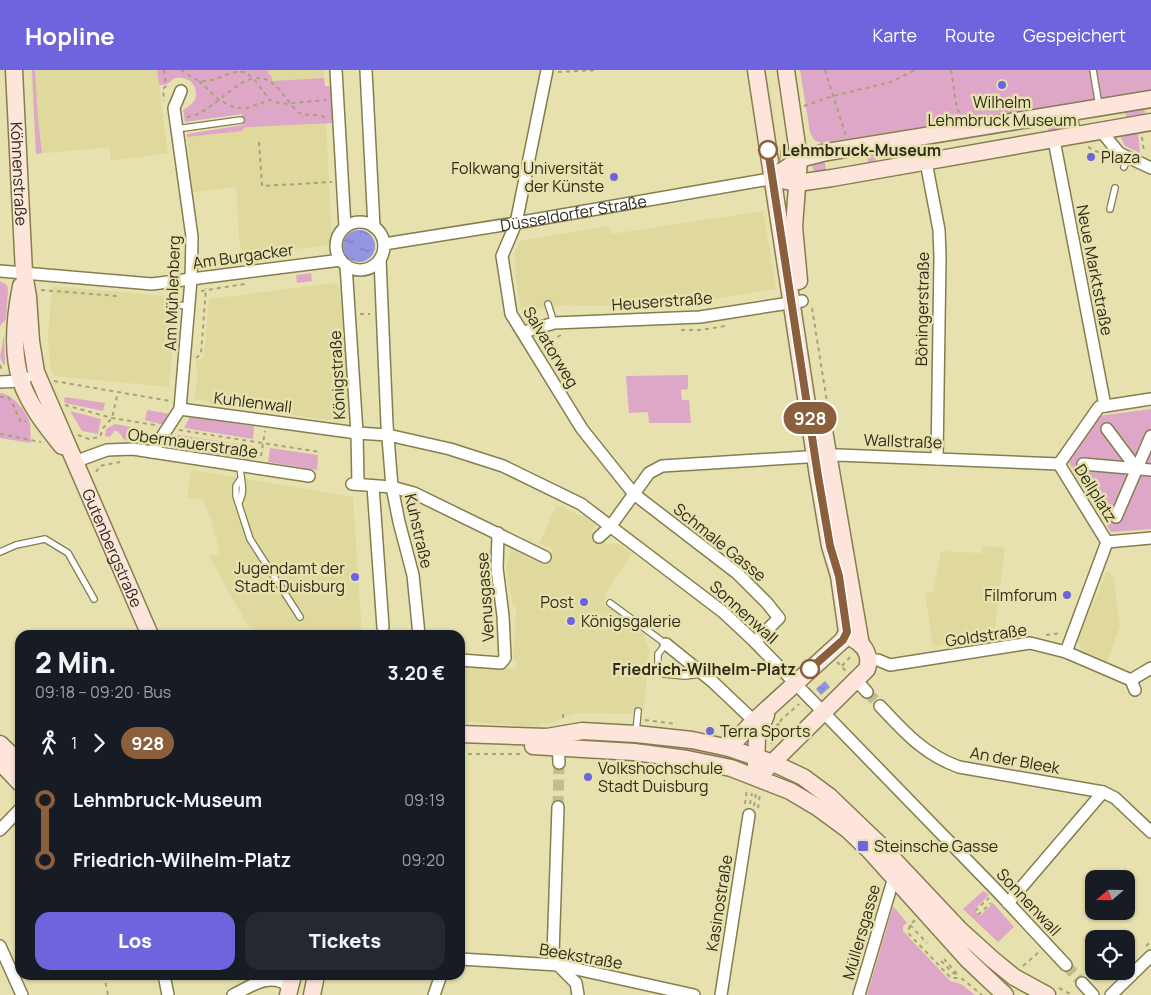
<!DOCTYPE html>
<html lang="de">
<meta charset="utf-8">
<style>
body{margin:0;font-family:Manrope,sans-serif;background:#242831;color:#f1f3f6;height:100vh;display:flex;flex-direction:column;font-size:19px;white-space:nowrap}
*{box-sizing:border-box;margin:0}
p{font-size:16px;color:#9ea1a6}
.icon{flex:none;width:28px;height:28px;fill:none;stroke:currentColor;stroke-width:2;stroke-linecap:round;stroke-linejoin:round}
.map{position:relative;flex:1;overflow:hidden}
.side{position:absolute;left:15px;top:560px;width:450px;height:350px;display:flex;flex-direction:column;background:#171b24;border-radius:15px;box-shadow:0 1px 4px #0004}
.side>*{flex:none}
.badge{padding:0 10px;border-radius:16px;font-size:18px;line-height:32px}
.needle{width:32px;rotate:250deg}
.fabs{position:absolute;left:1085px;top:800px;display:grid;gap:10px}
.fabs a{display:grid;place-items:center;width:50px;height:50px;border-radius:10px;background:#171b24;box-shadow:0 1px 4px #0004;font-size:25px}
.map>.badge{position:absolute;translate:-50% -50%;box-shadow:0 0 0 2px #fff}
.legs{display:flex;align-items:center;gap:8px;height:55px;padding:0 20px;font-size:16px}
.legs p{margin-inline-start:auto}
.head{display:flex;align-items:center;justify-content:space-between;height:85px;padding:0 20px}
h1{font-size:28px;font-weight:800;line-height:38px}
.primary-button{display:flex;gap:10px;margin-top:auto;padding:10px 20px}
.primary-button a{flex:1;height:58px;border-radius:15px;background:#6d64de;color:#fff;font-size:20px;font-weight:800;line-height:58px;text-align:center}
.primary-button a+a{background:#242831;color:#f1f3f6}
ul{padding:0 20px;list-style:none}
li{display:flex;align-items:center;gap:18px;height:60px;font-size:19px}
li i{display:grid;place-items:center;width:8px;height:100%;margin:0 6px;background:currentColor}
li i::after{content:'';width:12px;height:12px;margin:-6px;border:4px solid;border-radius:50%;background:#171b24}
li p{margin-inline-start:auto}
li:first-child i{background:linear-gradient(#0000 50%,currentColor 0)}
li:last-child i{background:linear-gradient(currentColor 50%,#0000 0)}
header{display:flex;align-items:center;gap:30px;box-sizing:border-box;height:70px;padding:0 25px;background:#6d64de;color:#fff}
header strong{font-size:24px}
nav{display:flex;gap:28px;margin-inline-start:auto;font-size:18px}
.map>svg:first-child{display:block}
</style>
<header>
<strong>Hopline</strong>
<nav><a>Karte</a><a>Route</a><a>Gespeichert</a></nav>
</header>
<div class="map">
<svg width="1151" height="925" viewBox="0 0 1151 925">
<defs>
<pattern id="water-ripples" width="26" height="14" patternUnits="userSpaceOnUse" patternTransform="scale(1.25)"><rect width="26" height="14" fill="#9394e2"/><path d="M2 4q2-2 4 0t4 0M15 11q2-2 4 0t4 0" fill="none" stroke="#7879b6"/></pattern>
</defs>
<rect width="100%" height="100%" fill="#e7e1af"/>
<g fill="#dfd99e">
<path d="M31,0H157L168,83L111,91L109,77L36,84Z"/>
<path d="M268,0H324V8L272,11Z"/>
<path d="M326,53L332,175L244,185L243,180H241L239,165L236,117L193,122L187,67L242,61L243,58L248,57Z"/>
<path d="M763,141L776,219L664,237L616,238V236H574L573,234L533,240L532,236L521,238L514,195H516L514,184L520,171L609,156L611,164Z"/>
<path d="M334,213L339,216L341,234L343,235L348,327H343L340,352L215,333L211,335L209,332L194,329L197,309L196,291L204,287L209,229Z"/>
<path d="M52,216L177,227L169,317L54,306L50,295L48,267Z"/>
<path d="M191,400L353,427L362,565H253L209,486L220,484L211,449L203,430L187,427Z"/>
<path d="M557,435L581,446L584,444L597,454L591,462L607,475L614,473L621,475L632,484L610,515L605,525L604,536L609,537L644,564L649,579L644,641L632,640L631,644L576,643L547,654L541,653L540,657L472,652L460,654V595L516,599L517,592L513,591L516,537H513L506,498L511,479L545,496L553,479L539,473Z"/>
<path d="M982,476L1005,478L994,568L933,577L925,523L933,522L941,481L982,483Z"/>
<path d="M1107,502L1113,505L1120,556L1107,592L1083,581L1077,571Z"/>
</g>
<g fill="#dea7c8">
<path d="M32,0H35L38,50L42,83L36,84Z"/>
<path d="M157,0H268L269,5H271L272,11L324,8L325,16H332L334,53L248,57L243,58V61L187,67V64L243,55L242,44L185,52L183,40C188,37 196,32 196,25C197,14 187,6 177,8C172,8 171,12 167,14C164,15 161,15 159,15Z"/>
<path d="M800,0H1151V21L821,73L814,70L810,62Z"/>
<path d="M1144,37L1146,49L1127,52L1125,40Z"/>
<path d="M1062,49L1064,63L1049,66L1047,52Z"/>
<path d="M1138,63L1140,83L1125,76L1121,68L1124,65Z"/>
<path d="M885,78L886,83L875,85L877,95L834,104L833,99L868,92L866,81Z"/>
<path d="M824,88L827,105L815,104L812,96L814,93Z"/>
<path d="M311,203L312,211L297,213L296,205Z"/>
<path d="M0,211L7,215L8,219L6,249L0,256Z"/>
<path d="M4,265L5,292L4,296L0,287Z"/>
<path d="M688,305V319L681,320L682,330H689L691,353H649L648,342L629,343L626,306Z"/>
<path d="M0,323C13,324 26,341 30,353C31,359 30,367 31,373L0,368Z"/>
<path d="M65,327L105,333L103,341L65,333L64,330Z"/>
<path d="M1151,339V459L1111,462L1068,391L1098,346Z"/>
<path d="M147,340L171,344L164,355L145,350Z"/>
<path d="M70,341L101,349L98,364L82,361Z"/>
<path d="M190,347L254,356L253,369L184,358Z"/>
<path d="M115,354L131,357L129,371L123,369L122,366L117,361H114L110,367L105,366L106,359Z"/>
<path d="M178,365L252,376L250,389L168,377Z"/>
<path d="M270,378L318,385L317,400L268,392Z"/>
<path d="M643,673L688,677L734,687L732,690L727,689L648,676Z"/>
<path d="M983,821L989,825L974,840L980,846L993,833L1014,857L998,872L963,839Z"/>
<path d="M893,837H894L907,853L903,856V861L950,911L961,914L975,925H867Z"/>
</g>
<g fill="url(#water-ripples)">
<circle cx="359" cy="176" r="16"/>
<path d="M825,611L830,617L821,625L816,619Z"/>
</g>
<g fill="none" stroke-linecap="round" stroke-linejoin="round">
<g stroke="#c2bd91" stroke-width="11" stroke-dasharray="11 5.5" stroke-linecap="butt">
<path d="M867,622L880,636"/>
<path d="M558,737L559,693"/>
<path d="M1066,895L1082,913"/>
</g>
<g stroke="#847e4f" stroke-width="8">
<g id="lane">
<path d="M1093,0L1099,36"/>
<path d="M1074,43L1077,63"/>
<path d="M176,59L241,50"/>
<path d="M1124,97L1128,88"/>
<path d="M1110,139L1115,118"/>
<path d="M548,234L554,253"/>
<path d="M176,235L190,236"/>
<path d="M240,410L236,416V426L250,469L300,547"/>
<path d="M239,432C246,421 240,408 240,395"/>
<path d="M0,482L16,475L45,469L68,483L94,529"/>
<path d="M610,533L666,574L658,584V596L664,604L685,606L702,604"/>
<path d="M636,662L638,641"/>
</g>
</g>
<g stroke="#847e4f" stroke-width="14">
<g id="street">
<path d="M336,0L345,157"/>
<path d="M366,0L374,157"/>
<path d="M547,0L516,153L502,186L511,244L582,359L634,424L738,504L767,533L779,548L755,572"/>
<path d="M1101,61L1119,83L1151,98"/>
<path d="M1054,70L1105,336"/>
<path d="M926,92L939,160L940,187L937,389"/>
<circle cx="360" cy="176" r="24"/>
<path id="s1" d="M384,174L516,153L764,110"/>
<path d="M380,189L387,355L392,417L399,452L413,505L419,565"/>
<path d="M346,195L357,363L358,414"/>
<path d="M0,201L152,214L341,190"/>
<path d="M524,262L554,253L700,247L802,231"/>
<path d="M0,312L21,311L26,308"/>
<path d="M180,339L357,363L388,365L450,379L503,396L581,434L723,542L755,572L998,822L1066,895"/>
<path d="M1107,359L1137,399"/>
<path d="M152,382L180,339L191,210L192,167L174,38L181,21"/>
<path d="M74,392L107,380L133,379L309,406"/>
<path d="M1059,394L1099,337L1151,329"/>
<path d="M1059,394L1107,472"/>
<path d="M1083,394L1151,400"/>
<path d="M352,414L392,417L414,423L545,487"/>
<path d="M373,416L383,557"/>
<path d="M1116,447L1151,366"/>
<path d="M599,467L610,457L649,403L662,396L838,385L1059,394"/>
<path d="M1107,472L1151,468"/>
<path d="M666,574L713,612L754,651"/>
<path d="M1066,582L1107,472"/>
<path d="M460,590L501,593L505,588L503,546L497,498L498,463"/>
<path d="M870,590H878L890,595L1030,573L1066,582L1131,610L1135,620"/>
<path d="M856,610L867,622"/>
<path d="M1131,610L1151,598"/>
<path d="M880,636C904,662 925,685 959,697L1103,722L1115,728L1151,762"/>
<path d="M558,671L559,693"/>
<path d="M558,737L553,885L558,895L576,913L578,925"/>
<path d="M0,760L20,739"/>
<path d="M1008,833L1103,722"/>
<path d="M0,876L22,925"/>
<path d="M460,889L558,895L694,925"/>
<path d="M164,905L168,925"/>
<path d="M1082,913L1093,925"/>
<path d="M233,925C251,916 271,901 290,917"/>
<path d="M434,925L441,905"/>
<path d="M721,925L749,745"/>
<path d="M859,925L894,807"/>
<path d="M1111,925L1151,886"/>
</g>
</g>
<g stroke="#847e4f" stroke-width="19">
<g id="secondary">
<path id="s2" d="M14,0L24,203L28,227L31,271L36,302L150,565"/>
<path d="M786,0L799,89L794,157L799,211"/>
<path d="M772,109L799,89L827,82L1151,29"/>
<path d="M786,111L797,113L832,108L1151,52"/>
<path d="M21,216C15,246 11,281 21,311C29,335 46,356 62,376"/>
<path d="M821,343L861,575"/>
<path d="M460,664L547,667L582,661L636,664L692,670L729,678L773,693L803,707L830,727L878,773L960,860L992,889L1014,907L1047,925"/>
<path d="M0,674L20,693"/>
<path d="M533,676L634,682L687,689L731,698L790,721L817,737L847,759L869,780L967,889L1005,925"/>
<path d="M729,678L754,651L843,570L847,562L839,506L830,476L818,406L756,0"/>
<path d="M0,692L20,713"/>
<path d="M756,696L757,667L766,645"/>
<path d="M766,699L867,599C871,586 865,575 853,569"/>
<path d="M288,925L293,905"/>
<path d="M312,925L316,905"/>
</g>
</g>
<g stroke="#a7a27b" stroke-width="2" stroke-dasharray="4 4" stroke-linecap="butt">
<path d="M164,0L166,16L163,19L164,31"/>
<path d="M181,0C186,3 192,9 198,10C213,15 228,0 243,2C254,5 263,22 270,30"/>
<path d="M825,0L846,66"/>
<path d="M951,0L957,39L963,46"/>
<path d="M558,2L598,0"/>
<path d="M199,11L219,30L233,37L244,39L270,30L282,34L326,30"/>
<path d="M804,36L833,26L891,12L915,0"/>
<path d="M187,47C214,44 239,1 265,9C280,14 287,33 298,42C308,48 319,42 327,49"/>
<path d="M1142,67L1144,82"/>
<path d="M259,72L262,116L332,112"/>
<path d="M1088,77L1104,85"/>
<path d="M41,220L117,226V222"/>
<path d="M201,221L245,214"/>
<path d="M812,238L827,332"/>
<path d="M360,244H370"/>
<path d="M526,247L536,245"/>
<path d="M681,260H701L725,256"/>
<path d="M543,274L561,265"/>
<path d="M196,288L201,284L206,218"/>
<path d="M0,295L3,302"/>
<path d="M54,311L170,331"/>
<path d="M0,327H8L13,335L21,352L26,351"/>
<path d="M65,335L112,348L155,355"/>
<path d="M179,360L320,382"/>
<path d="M0,364L41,372"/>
<path d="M78,365L89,369L100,367L103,358L112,348L118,322"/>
<path d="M261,386L265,361"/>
<path d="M96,402L100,396L120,392"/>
<path d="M1046,565L1061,563"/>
<path d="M837,592L846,601"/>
<path d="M842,596L852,585"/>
<path d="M563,644V652"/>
<path d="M645,650L677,654"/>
<path d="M776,655L779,654L784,662"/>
<path d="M777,668L781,659L780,656"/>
<path d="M771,674L781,650L799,634"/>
<path d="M460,684H523"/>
<path d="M745,734L747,718"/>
<path d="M750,734L752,723"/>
<path d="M754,736L756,723"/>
<path d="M758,738L760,723"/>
<path d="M975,841L989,828"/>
<path d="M978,845L991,833"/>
<path d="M915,850L910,855L908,863L951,908H961L982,925"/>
<path d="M910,855L927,873"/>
<path d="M1146,876L1151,871"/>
<path d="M941,891L953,903L958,905L944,889"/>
<path d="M1023,896L1039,882"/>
<path d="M104,905L108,925"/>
<path d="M1059,918L1072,925"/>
</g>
<use href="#lane" stroke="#fff" stroke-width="5.5"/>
<use href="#street" stroke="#fff" stroke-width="11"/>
<use href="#secondary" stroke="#fee5db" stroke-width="16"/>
<path stroke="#8c8865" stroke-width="1" d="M777,94L780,89L781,80"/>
</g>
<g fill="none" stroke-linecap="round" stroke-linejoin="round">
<g stroke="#fff" stroke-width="11">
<path id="line-1" d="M768,80L818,406L830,476L839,506L847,562L843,570L810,599"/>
</g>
<use href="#line-1" stroke="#8b5e3c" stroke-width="8"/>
</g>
<g fill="#6d64de" stroke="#e7e1af" stroke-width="2">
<circle cx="1002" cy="15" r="5"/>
<circle cx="1091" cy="87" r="5"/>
<circle cx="614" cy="107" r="5"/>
<circle cx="355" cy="507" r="5"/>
<circle cx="1067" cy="525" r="5"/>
<circle cx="584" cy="532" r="5"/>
<circle cx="571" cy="551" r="5"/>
<circle cx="710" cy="661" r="5"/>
<circle cx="588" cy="707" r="5"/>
<rect x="857" y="770" width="12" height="12" rx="2.5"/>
</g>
<g fill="#fff" stroke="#8b5e3c" stroke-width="2.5">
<circle cx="768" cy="80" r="9"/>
<circle cx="810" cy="599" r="9"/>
</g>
<g text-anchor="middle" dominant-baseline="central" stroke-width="5" stroke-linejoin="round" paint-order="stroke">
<g font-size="16" fill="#2e2c18" stroke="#e7e1af" text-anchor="start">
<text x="1002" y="32" text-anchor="middle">Wilhelm<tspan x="1002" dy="18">Lehmbruck Museum</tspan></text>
<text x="1101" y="87">Plaza</text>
<text x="604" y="98" text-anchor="end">Folkwang Universität<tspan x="604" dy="18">der Künste</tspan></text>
<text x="345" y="498" text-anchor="end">Jugendamt der<tspan x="345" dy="18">Stadt Duisburg</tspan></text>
<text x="1057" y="525" text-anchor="end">Filmforum</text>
<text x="574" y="532" text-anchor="end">Post</text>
<text x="581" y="551">Königsgalerie</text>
<text x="720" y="661">Terra Sports</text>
<text x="598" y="698">Volkshochschule<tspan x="598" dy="18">Stadt Duisburg</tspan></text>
<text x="874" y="776">Steinsche Gasse</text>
</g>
<g font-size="16" font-weight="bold" fill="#2e2c18" stroke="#e7e1af" text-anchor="start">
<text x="782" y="80">Lehmbruck-Museum</text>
<text x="796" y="599" text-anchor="end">Friedrich-Wilhelm-Platz</text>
</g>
<g font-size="16" fill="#2e2c18" stroke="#e7e1af">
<text stroke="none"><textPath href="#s2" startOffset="104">Köhnenstraße</textPath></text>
<text stroke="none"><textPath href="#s1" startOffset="192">Düsseldorfer Straße</textPath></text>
<text transform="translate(243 186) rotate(-8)">Am Burgacker</text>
<text transform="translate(1095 200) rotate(79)">Neue Marktstraße</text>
<text transform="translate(172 223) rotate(-88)">Am Mühlenberg</text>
<text transform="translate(662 231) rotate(-4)">Heuserstraße</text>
<text transform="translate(922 239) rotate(-89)">Böningerstraße</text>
<text transform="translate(551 277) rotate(59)">Salvatorweg</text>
<text transform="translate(337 305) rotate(-93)">Königstraße</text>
<text transform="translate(253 332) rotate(7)">Kuhlenwall</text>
<text transform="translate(903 371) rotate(2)">Wallstraße</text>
<text transform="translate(193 373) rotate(8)">Obermauerstraße</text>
<text transform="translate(1096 423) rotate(58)">Dellplatz</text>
<text transform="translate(419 461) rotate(77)">Kuhstraße</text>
<text transform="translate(720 472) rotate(39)">Schmale Gasse</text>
<text stroke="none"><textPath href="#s2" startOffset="495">Gutenbergstraße</textPath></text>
<text transform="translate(485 527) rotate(-94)">Venusgasse</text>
<text transform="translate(744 542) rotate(42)">Sonnenwall</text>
<text transform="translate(986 565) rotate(-8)">Goldstraße</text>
<text transform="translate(1015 690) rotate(10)">An der Bleek</text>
<text transform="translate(1029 832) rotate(47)">Sonnenwall</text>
<text transform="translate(719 833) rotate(-81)">Kasinostraße</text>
<text transform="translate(861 862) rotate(-74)">Müllersgasse</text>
<text transform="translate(581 886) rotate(10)">Beekstraße</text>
</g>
</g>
</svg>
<div class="fabs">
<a><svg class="needle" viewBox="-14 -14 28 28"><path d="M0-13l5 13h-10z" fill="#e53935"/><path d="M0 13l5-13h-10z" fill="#9ea1a6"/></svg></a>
<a><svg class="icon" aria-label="locate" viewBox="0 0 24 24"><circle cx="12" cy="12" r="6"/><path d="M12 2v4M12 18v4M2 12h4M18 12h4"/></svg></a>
</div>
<b class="badge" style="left:810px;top:348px;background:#8b5e3c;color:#fff">928</b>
<section class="side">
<div class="head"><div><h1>2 Min.</h1><p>09:18 – 09:20 · Bus</p></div><b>3.20 €</b></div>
<div class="legs"><svg class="icon" aria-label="walk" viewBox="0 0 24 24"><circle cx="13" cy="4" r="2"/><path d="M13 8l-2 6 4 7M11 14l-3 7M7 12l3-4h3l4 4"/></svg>1<svg class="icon" aria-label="forward" viewBox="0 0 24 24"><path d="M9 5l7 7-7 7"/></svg><b class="badge" style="background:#8b5e3c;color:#fff">928</b></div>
<ul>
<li><i style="color:#8b5e3c"></i><b>Lehmbruck-Museum</b><p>09:19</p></li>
<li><i style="color:#8b5e3c"></i><b>Friedrich-Wilhelm-Platz</b><p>09:20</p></li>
</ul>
<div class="primary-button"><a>Los</a><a>Tickets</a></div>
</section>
</div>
